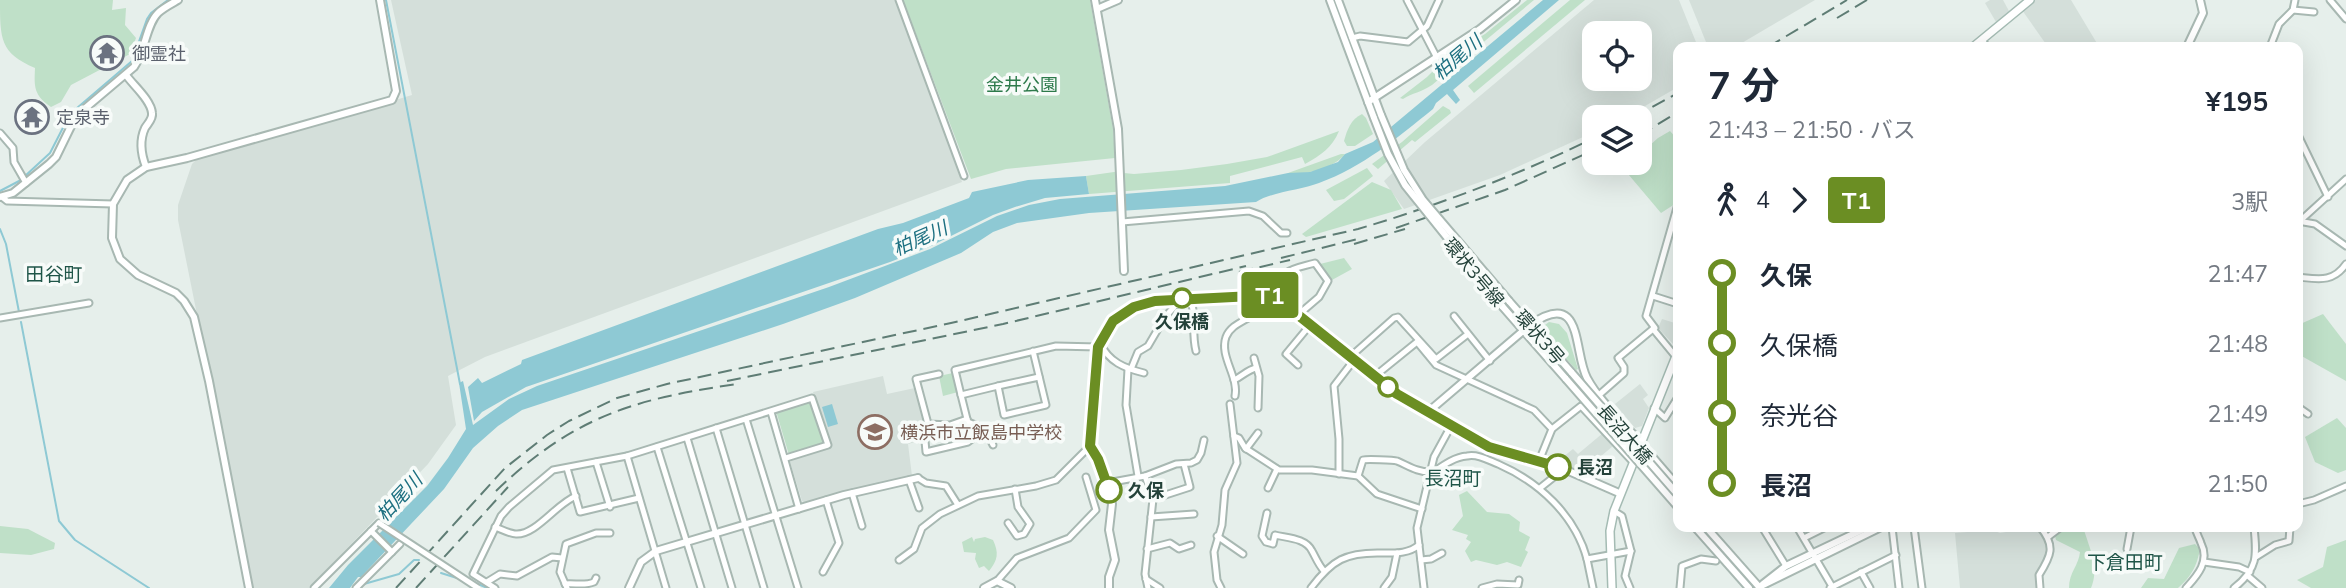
<!DOCTYPE html>
<html lang="ja">
<meta charset="utf-8">
<style>
body{margin:0;font-family:Mulish,"Noto Sans JP",sans-serif;background:#f2f2f3;color:#1f2937;height:100vh;display:flex;flex-direction:column;font-size:26px;white-space:nowrap}
*{box-sizing:border-box;margin:0}
p{font-size:23px;color:#747a83}
.icon{flex:none;width:38px;height:38px;fill:none;stroke:currentColor;stroke-width:2;stroke-linecap:round;stroke-linejoin:round}
.map{position:relative;flex:1;overflow:hidden}
.drawer{position:absolute;left:1673px;top:42px;width:630px;height:490px;display:flex;flex-direction:column;background:#fff;border-radius:14px;box-shadow:0 7px 28px #0002}
.drawer>*{flex:none}
.badge{padding:0 14px;border-radius:5px;font-size:24px;line-height:46px}
.fabs{position:absolute;left:1582px;top:21px;display:grid;gap:14px}
.fabs a{display:grid;place-items:center;width:70px;height:70px;border-radius:14px;background:#fff;box-shadow:0 7px 28px #0002;font-size:35px}
.map>.badge{position:absolute;translate:-50% -50%;box-shadow:0 0 0 4px #fff}
.legs{display:flex;align-items:center;gap:10px;height:77px;padding:0 35px;font-size:23px}
.legs p{margin-inline-start:auto}
.headline{display:flex;align-items:center;justify-content:space-between;height:119px;padding:0 35px}
h1{font-size:38px;font-weight:700;line-height:52px}
ul{padding:0 35px;list-style:none}
li{display:flex;align-items:center;gap:24px;height:70px;font-size:26px}
li i{display:grid;place-items:center;width:10px;height:100%;margin:0 9px;background:currentColor}
li i::after{content:'';width:18px;height:18px;margin:-9px;border:5px solid;border-radius:50%;background:#fff}
li p{margin-inline-start:auto}
li:first-child i{background:linear-gradient(#0000 50%,currentColor 0)}
li:last-child i{background:linear-gradient(currentColor 50%,#0000 0)}
.map>svg:first-child{display:block}
</style>
<div class="map">
<svg width="2346" height="588" viewBox="0 0 2346 588">
<rect width="100%" height="100%" fill="#e6efeb"/>
<g fill="#d4dfda" fill-rule="evenodd">
<path d="M391,0H896L962,182L485,357L448,376L456,425L428,464L309,588H252L178,220V205L192,164L196,160L412,95Z"/>
<path d="M1594,0H1679L1698,47H1678V87L1626,117H1594V132L1500,175L1404,209L1384,181L1425,142ZM1594,33H1640V79H1594Z"/>
<path d="M1689,0H1815L1735,47H1708Z"/>
<path d="M1990,0H2003L2009,11L1996,22L1985,3Z"/>
<path d="M2033,0H2071L2098,45L2048,47L2022,10Z"/>
<path d="M1662,319L1678,324V332L1673,344L1658,328Z"/>
<path d="M883,376L887,394L915,388L924,425L922,440L908,444L912,476L844,491L805,503L802,501L790,462L791,460L830,447L813,392Z"/>
<path d="M1640,384L1648,395L1643,399L1649,408L1642,426L1635,428L1615,404Z"/>
<path d="M1603,433L1613,446L1582,472L1558,461L1573,449L1578,454Z"/>
<path d="M2005,527H2036L2048,540L2045,562L2038,574L2039,588H1960L1955,533L1992,530L2000,533L2006,532Z"/>
</g>
<g fill="#bfe0c8">
<path d="M0,0H113L112,10L126,8L125,25L136,38L130,54L71,85L61,102L51,107C34,95 34,88 35,68C0,53 0,39 0,0Z"/>
<path d="M903,0H1090L1113,129L1115,158L1006,169L971,179Z"/>
<path d="M1527,0H1534L1432,85C1422,92 1412,93 1403,99L1400,98L1427,77L1447,57L1485,34Z"/>
<path d="M1570,0H1585L1474,93L1468,86Z"/>
<path d="M1443,106L1450,110L1451,113L1415,142L1412,140L1378,169L1372,164L1402,142Z"/>
<path d="M1362,114L1366,118L1373,134L1355,146H1347L1344,141C1347,130 1351,119 1362,114Z"/>
<path d="M1339,131C1332,148 1321,155 1305,164L1302,157L1230,176V183L1089,194L1086,176L1114,172L1134,174L1181,170L1227,164L1267,157Z"/>
<path d="M1670,131L1678,140V202L1661,213L1623,168L1629,163H1640V154L1658,138Z"/>
<path d="M1341,154H1345C1333,169 1306,175 1288,173Z"/>
<path d="M1367,168L1373,176L1344,199L1334,201L1326,190Z"/>
<path d="M1372,182L1391,190L1402,209L1306,237L1302,234Z"/>
<path d="M1344,258L1352,269L1332,280L1320,264Z"/>
<path d="M2323,314L2346,344V381L2298,354V325Z"/>
<path d="M1549,322L1559,324L1567,333L1578,369L1576,370C1566,357 1547,342 1545,325Z"/>
<path d="M953,373L958,392L943,396L939,376Z"/>
<path d="M812,401L825,444L789,455L776,411Z"/>
<path d="M2337,418L2346,428V470L2338,473L2315,462L2305,437Z"/>
<path d="M1467,491L1487,512L1509,514L1520,522L1519,531L1530,537L1525,550L1528,552L1521,567L1507,562L1497,565L1476,560L1471,562L1465,551L1471,542L1466,539L1468,535L1452,530L1463,516L1459,495Z"/>
<path d="M0,526L28,529L55,543L54,549L31,555L0,553Z"/>
<path d="M2063,527H2083C2089,547 2100,568 2091,588H2069C2069,572 2079,565 2080,552L2056,540L2055,536Z"/>
<path d="M972,537L974,542L975,539L985,537L993,540C999,553 998,560 989,571L984,566L979,568L975,559L976,553L964,552L962,542Z"/>
<path d="M2346,540V588H2311L2297,580L2323,567L2327,547Z"/>
<path d="M2195,544L2200,549C2197,566 2191,577 2178,588H2141L2148,578L2164,579L2179,548Z"/>
</g>
<g fill="#8ec9d4">
<path d="M1543,0H1559L1453,90L1460,100L1456,104L1447,94L1436,103L1433,109C1397,138 1363,167 1319,183C1301,190 1271,192 1256,202L1089,213L1017,223L993,232L961,253L855,298L783,324L522,410L498,426L473,448L444,489L361,577H358L350,588H329L348,565L427,486L448,458L466,429L459,383L463,381L473,425L509,399L537,386L829,287L930,249L997,216L1029,205L1060,199L1225,186L1288,173L1310,172L1338,162L1345,154L1373,142Z"/>
<path d="M1086,176L1089,194L1045,198L1015,207L993,215L929,247L890,262L526,387L482,412L474,421L468,387L478,378L482,383L521,364L522,360L878,229L903,223L969,198L972,192L1028,180Z"/>
<path d="M832,404L838,424L828,427L822,407Z"/>
</g>
<g fill="none" stroke-linecap="round" stroke-linejoin="round">
<g stroke="#8ec9d4" stroke-width="2">
<path d="M386,0L460,384"/>
<path d="M25,176L50,153L70,114L132,61L147,19L151,13L168,0"/>
<path d="M0,191L21,180"/>
<path d="M0,229L6,244L19,312"/>
<path d="M21,322L59,521L75,540L149,588"/>
<path d="M441,573L460,579"/>
<path d="M469,580L487,588"/>
<path d="M364,584L399,574L414,560H419"/>
</g>
<g stroke="#a8b8b2" stroke-width="9">
<g id="minor">
<path d="M899,0L964,176"/>
<path d="M1407,0L1436,56"/>
<path d="M2330,0L2346,19"/>
<path d="M2293,10L2314,12"/>
<path d="M1352,38L1360,36L1408,42L1427,26L1439,0"/>
<path d="M1982,40L1987,47"/>
<path d="M2270,47L2279,24L2293,10L2295,0"/>
<path d="M0,133L13,148L14,162L26,183"/>
<path d="M2298,135L2328,197"/>
<path d="M2,197L7,201L113,204"/>
<path d="M2298,221L2315,224L2346,246"/>
<path d="M2300,221L2346,179"/>
<path d="M1122,222L1249,211L1263,216L1281,233H1287"/>
<path d="M2298,277C2318,279 2333,283 2346,264"/>
<path d="M1273,295C1283,268 1290,270 1315,263L1328,281L1319,297L1298,315"/>
<path d="M1653,296L1678,304"/>
<path d="M1190,297C1197,315 1191,332 1196,351"/>
<path d="M1454,316L1490,361"/>
<path d="M0,318L89,303"/>
<path d="M1100,343C1109,362 1124,368 1144,373"/>
<path d="M1033,351L1046,405L1004,415L998,386L961,395L955,370L1056,346L1098,347"/>
<path d="M1350,357L1394,318L1398,317L1436,359L1468,334"/>
<path d="M1676,357L1653,329L1655,328L1646,316L1678,204"/>
<path d="M1254,358L1259,376L1258,408"/>
<path d="M1298,365L1286,354L1310,325"/>
<path d="M1128,369L1126,405L1138,476"/>
<path d="M1131,369L1138,352L1148,346L1165,317L1183,297"/>
<path d="M939,374L916,379L928,424L925,441L926,452L968,442L972,439L961,395"/>
<path d="M1375,376L1417,342L1436,365L1534,410L1552,429"/>
<path d="M1234,380C1243,376 1247,370 1256,368"/>
<path d="M998,386L1039,377"/>
<path d="M1599,395L1624,373V367L1618,358L1653,329"/>
<path d="M1235,396C1239,377 1219,356 1226,337C1231,324 1246,321 1256,313C1262,308 1265,301 1268,295"/>
<path d="M2298,407L2308,414"/>
<path d="M1654,408L1665,418L1678,397"/>
<path d="M771,412L799,509"/>
<path d="M746,419L798,588"/>
<path d="M968,422L985,429L993,445"/>
<path d="M928,424L950,425L967,419"/>
<path d="M716,428L764,588"/>
<path d="M1234,436L1239,438L1245,448L1279,470H1312L1358,476L1377,494L1422,509"/>
<path d="M687,438L732,588"/>
<path d="M1640,442L1678,486"/>
<path d="M657,447L701,588"/>
<path d="M1246,449L1258,433"/>
<path d="M627,456L666,588"/>
<path d="M1539,461L1552,429L1581,406L1633,462"/>
<path d="M596,462L610,507"/>
<path d="M567,468L580,512L639,498"/>
<path d="M1339,474V439L1334,386L1354,360"/>
<path d="M1429,475C1441,467 1453,457 1467,456C1478,454 1488,460 1498,464C1539,482 1575,515 1587,559L1631,551"/>
<path d="M1145,476L1153,499L1145,574L1148,588"/>
<path d="M1358,476L1363,460C1367,459 1393,460 1397,461C1409,466 1417,472 1430,472"/>
<path d="M918,478L926,483L946,486L958,505"/>
<path d="M909,480L919,508"/>
<path d="M1107,483L1145,476L1176,464L1191,463L1197,460L1201,453L1204,440"/>
<path d="M1268,488L1277,469"/>
<path d="M1540,488L1564,469"/>
<path d="M852,493L862,526"/>
<path d="M1153,499L1190,487L1184,464"/>
<path d="M2298,504L2314,500L2346,486"/>
<path d="M1614,511L1622,516L1631,551L1625,576L1630,588"/>
<path d="M1267,513L1262,536L1266,542L1273,544L1275,535C1287,538 1306,538 1312,551C1316,558 1318,564 1324,571"/>
<path d="M1151,517L1194,514"/>
<path d="M1008,523L1017,536L1024,534L1030,524L1018,507L1015,489"/>
<path d="M495,527C501,529 510,534 516,534C536,535 556,504 576,496"/>
<path d="M1724,527H1729"/>
<path d="M1762,527L1786,566"/>
<path d="M1797,527L1833,588"/>
<path d="M1892,527L1899,588"/>
<path d="M1914,527L1922,588"/>
<path d="M2040,527C2056,546 2051,556 2039,575L2040,588"/>
<path d="M371,531L392,552"/>
<path d="M1217,536L1243,554"/>
<path d="M2048,537L2061,527"/>
<path d="M1804,538L1826,527"/>
<path d="M1147,549L1170,543L1179,549L1191,545"/>
<path d="M2127,549L2131,527"/>
<path d="M2256,557L2275,545L2289,541L2290,527"/>
<path d="M1587,559L1593,588"/>
<path d="M899,560L914,549L922,528L940,514L978,496L1036,486L1056,480L1090,446"/>
<path d="M1421,560L1431,559L1442,553"/>
<path d="M2204,562L2239,567L2250,572"/>
<path d="M823,572L839,543L826,500"/>
<path d="M1861,572L1870,588"/>
<path d="M2248,576L2262,588"/>
<path d="M1146,579L1160,588"/>
<path d="M997,581L1017,558L1069,538L1096,510L1086,477"/>
<path d="M487,582L500,574L517,576L552,557L562,558"/>
<path d="M565,584C575,583 585,586 594,582L596,578"/>
<path d="M314,588L379,523"/>
<path d="M356,588L400,544"/>
<path d="M495,588L473,574L501,516L509,507L553,470L627,456L812,398L828,445L786,458"/>
<path d="M567,588L560,572L566,544L596,533H610"/>
<path d="M1221,588L1217,580L1214,552L1222,525L1225,490L1237,463L1230,404"/>
<path d="M1311,588C1332,560 1346,552 1382,553C1395,553 1408,554 1419,545"/>
<path d="M1384,588L1392,577L1397,553"/>
<path d="M1424,588L1417,528L1434,457L1451,426"/>
<path d="M1482,588L1497,584L1518,585L1519,580"/>
<path d="M1680,588L1682,566L1701,559L1716,561"/>
<path d="M1830,588L1896,555"/>
<path d="M2186,588C2198,575 2210,561 2201,543C2199,537 2196,533 2195,527"/>
<path d="M2234,588C2258,569 2257,556 2254,527"/>
</g>
</g>
<g stroke="#a8b8b2" stroke-width="10">
<g id="tertiary">
<path d="M1095,0L1118,129L1124,271"/>
<path d="M1330,0L1374,118"/>
<path d="M1338,0L1381,115"/>
<path d="M1097,9L1118,0"/>
<path d="M2187,47L2203,13L2200,0"/>
<path d="M126,75C133,85 151,100 152,113C153,119 148,123 145,128C139,141 141,154 146,167"/>
<path d="M1368,102L1480,29L1516,0"/>
<path d="M0,197L13,193L49,164L56,157L76,116L134,67C145,52 146,25 158,13C163,8 171,4 178,0"/>
<path d="M1509,301L1572,373"/>
<path d="M1502,306L1566,379"/>
<path d="M1428,412L1530,325C1584,287 1573,352 1587,378C1600,402 1623,422 1640,442"/>
<path d="M1695,527L1749,588"/>
<path d="M1706,527L1760,588"/>
<path d="M1763,584L1786,566L1868,527"/>
<path d="M1759,587L1881,527"/>
<path d="M249,588L209,381L194,317L184,301L176,293L138,275L120,259L112,238L113,204L127,180L146,167L187,158L392,100L396,91L380,0"/>
<path d="M629,588L641,562L656,551L844,495L918,478"/>
<path d="M984,588L997,581L1011,588"/>
<path d="M1109,588V577L1115,560L1109,530L1112,504L1099,459L1090,446L1098,347L1113,321L1134,307L1155,301L1183,297L1273,295L1397,394L1483,445L1564,469L1619,493"/>
</g>
</g>
<g stroke="#a4bbb3" stroke-width="10">
<g id="secondary">
<path d="M1973,47L2030,0"/>
<path d="M1612,588L1610,531L1614,511L1678,351"/>
</g>
</g>
<use href="#minor" stroke="#fff" stroke-width="5"/>
<use href="#tertiary" stroke="#fff" stroke-width="6"/>
<use href="#secondary" stroke="#fff" stroke-width="7"/>
<g stroke="#5f7d75" stroke-width="2" stroke-dasharray="14 7" stroke-linecap="butt">
<path d="M1837,18L1867,0"/>
<path d="M1768,47L1847,0"/>
<path d="M1634,117L1678,93"/>
<path d="M1640,135L1678,112"/>
<path d="M1396,228L1505,190L1594,150"/>
<path d="M1354,244L1405,229"/>
<path d="M1281,258L1362,238"/>
<path d="M1239,272L1290,260"/>
<path d="M727,381L1003,324L1246,266"/>
<path d="M496,491C573,417 633,399 737,384"/>
<path d="M396,588L505,468L547,435L569,421L617,398L667,384L951,323L1358,229C1439,205 1518,175 1594,138"/>
<path d="M416,588L508,487"/>
</g>
<g stroke="#a8b8b2" stroke-width="9" stroke-linecap="butt">
<path id="minor-bridge" d="M379,523L478,588"/>
</g>
<g stroke="#a8b8b2" stroke-width="10" stroke-linecap="butt">
<g id="tertiary-bridge">
<path d="M1381,115L1404,170L1423,200L1509,301"/>
<path d="M1374,118L1388,154L1405,185L1502,306"/>
<path d="M1572,373L1678,495"/>
<path d="M1566,379L1678,507"/>
</g>
</g>
<use href="#minor-bridge" stroke="#fff" stroke-width="5"/>
<use href="#tertiary-bridge" stroke="#fff" stroke-width="6"/>
</g>
<g fill="none" stroke-linecap="round" stroke-linejoin="round">
<g stroke="#fff" stroke-width="16">
<path id="line-1" d="M1109,490L1098,459L1090,446L1098,347L1113,321L1134,307L1155,301L1273,295L1397,394L1489,447L1558,467"/>
</g>
<use href="#line-1" stroke="#6b8e23" stroke-width="10"/>
</g>
<defs>
<g id="temple-ring" transform="scale(1.75)"><circle r="9.5" fill="#f7fbf9" stroke="#6b7280" stroke-width="1.5"/><path d="M0-6L5-2H3V0L6.5 2.5H4V6H1.5V3h-3V6H-4V2.5H-6.5L-3 0V-2H-5Z" fill="#6b7280"/></g>
<g id="school-ring" transform="scale(1.75)"><circle r="9.5" fill="#f7fbf9" stroke="#8d6e63" stroke-width="1.5"/><path d="M0-5L7-2L0 1L-7-2ZM-4 1L0 2.5L4 1V4Q0 6-4 4Z" fill="#8d6e63"/></g>
</defs>
<g fill-rule="evenodd">
<use href="#temple-ring" x="107" y="53"/>
<use href="#temple-ring" x="32" y="117"/>
<use href="#school-ring" x="875" y="432"/>
</g>
<g fill="#fff" stroke="#6b8e23" stroke-width="3.5">
<circle cx="1182" cy="298" r="9"/>
<circle cx="1388" cy="387" r="9"/>
<circle cx="1558" cy="467" r="12"/>
<circle cx="1109" cy="490" r="12"/>
</g>
<g text-anchor="middle" dominant-baseline="central" stroke-width="7" stroke-linejoin="round" paint-order="stroke">
<g font-size="18" fill="#5b616d" stroke="#f7fbf9" text-anchor="start">
<text x="132" y="53">御霊社</text>
<text x="56" y="117">定泉寺</text>
</g>
<g font-size="18" fill="#2d7a4b" stroke="#f7fbf9">
<text x="1022" y="84">金井公園</text>
</g>
<g font-size="18" fill="#24423a" stroke="#f7fbf9">
<text transform="translate(1474 272) rotate(50)">環状3号線</text>
<text transform="translate(1540 337) rotate(49)">環状3号</text>
<text transform="translate(1625 434) rotate(49)">長沼大橋</text>
</g>
<g font-size="18" font-weight="bold" fill="#24423a" stroke="#f7fbf9" text-anchor="start">
<text x="1182" y="321" text-anchor="middle">久保橋</text>
<text x="1577" y="467">長沼</text>
<text x="1128" y="490">久保</text>
</g>
<g font-size="18" fill="#785e54" stroke="#f7fbf9" text-anchor="start">
<text x="900" y="432">横浜市立飯島中学校</text>
</g>
<g font-size="19" font-style="italic" fill="#1c6f80" stroke="#f7fbf9">
<text transform="translate(1457 57) rotate(-40)">柏尾川</text>
<text transform="translate(920 238) rotate(-24)">柏尾川</text>
<text transform="translate(399 497) rotate(-47)">柏尾川</text>
</g>
<g font-size="19" fill="#1f5548" stroke="#f7fbf9">
<text x="54" y="274">田谷町</text>
<text x="1453" y="478">長沼町</text>
<text x="2125" y="562">下倉田町</text>
</g>
</g>
</svg>
<div class="fabs">
<a><svg class="icon" aria-label="locate" viewBox="0 0 24 24"><circle cx="12" cy="12" r="6"/><path d="M12 2v4M12 18v4M2 12h4M18 12h4"/></svg></a>
<a><svg class="icon" aria-label="layers" viewBox="0 0 24 24"><path d="M12 4l9 5-9 5-9-5zM3 14l9 5 9-5"/></svg></a>
</div>
<b class="badge" style="left:1270px;top:295px;background:#6b8e23;color:#fff">T1</b>
<section class="drawer">
<div class="headline"><div><h1>7 分</h1><p>21:43 – 21:50 · バス</p></div><b>¥195</b></div>
<div class="legs"><svg class="icon" aria-label="walk" viewBox="0 0 24 24"><circle cx="13" cy="4" r="2"/><path d="M13 8l-2 6 4 7M11 14l-3 7M7 12l3-4h3l4 4"/></svg>4<svg class="icon" aria-label="forward" viewBox="0 0 24 24"><path d="M9 5l7 7-7 7"/></svg><b class="badge" style="background:#6b8e23;color:#fff">T1</b><p>3駅</p></div>
<ul>
<li><i style="color:#6b8e23"></i><b>久保</b><p>21:47</p></li>
<li><i style="color:#6b8e23"></i><span>久保橋</span><p>21:48</p></li>
<li><i style="color:#6b8e23"></i><span>奈光谷</span><p>21:49</p></li>
<li><i style="color:#6b8e23"></i><b>長沼</b><p>21:50</p></li>
</ul>
</section>
</div>
